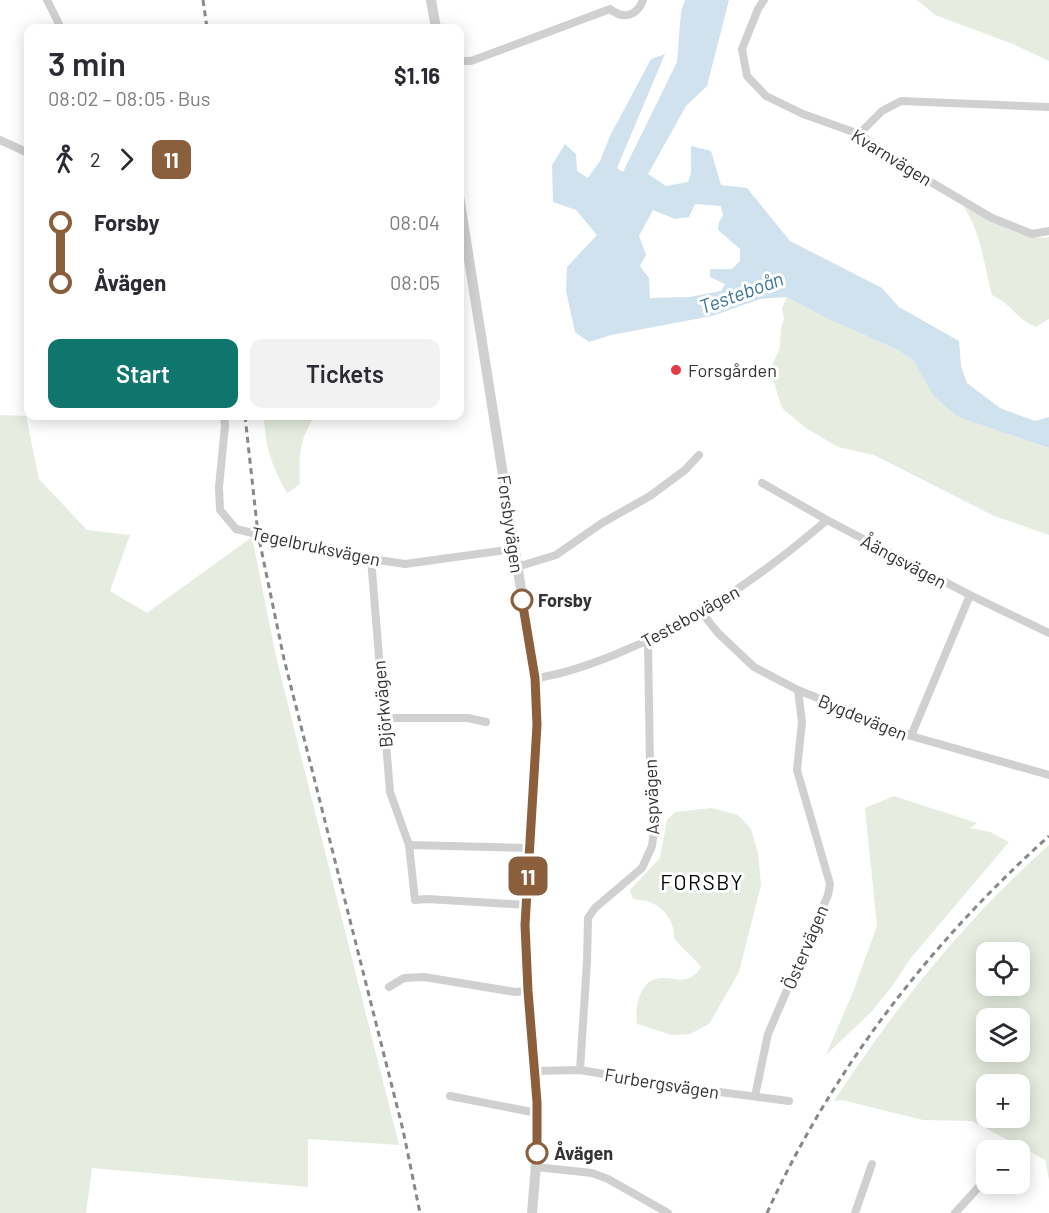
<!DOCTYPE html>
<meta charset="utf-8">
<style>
body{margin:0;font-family:Barlow,sans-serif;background:#f2f2f3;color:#2b2b33;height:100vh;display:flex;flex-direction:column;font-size:22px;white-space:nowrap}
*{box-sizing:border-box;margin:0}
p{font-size:20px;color:#7c7c81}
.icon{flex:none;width:33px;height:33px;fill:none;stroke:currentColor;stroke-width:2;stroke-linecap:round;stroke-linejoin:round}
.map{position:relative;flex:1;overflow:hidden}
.details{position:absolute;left:24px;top:24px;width:440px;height:396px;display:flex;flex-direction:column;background:#fff;border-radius:12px;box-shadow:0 3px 15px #0003}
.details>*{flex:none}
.badge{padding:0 12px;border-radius:9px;font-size:21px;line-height:39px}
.fabs{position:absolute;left:976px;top:942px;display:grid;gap:12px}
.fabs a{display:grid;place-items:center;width:54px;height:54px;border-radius:12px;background:#fff;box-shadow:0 3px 15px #0003;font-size:30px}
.map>.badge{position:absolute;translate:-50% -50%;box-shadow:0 0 0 3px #fff}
.legs{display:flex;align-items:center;gap:9px;height:66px;padding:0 24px;font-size:20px}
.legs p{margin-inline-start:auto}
.headline{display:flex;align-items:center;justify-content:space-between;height:102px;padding:0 24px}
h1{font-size:33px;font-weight:600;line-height:45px}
.button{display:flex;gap:12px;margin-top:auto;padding:12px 24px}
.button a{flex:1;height:69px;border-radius:12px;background:#0f766e;color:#fff;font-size:24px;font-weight:600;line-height:69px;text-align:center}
.button a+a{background:#f2f2f3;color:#2b2b33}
ul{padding:0 24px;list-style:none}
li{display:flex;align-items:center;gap:21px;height:60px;font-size:22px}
li i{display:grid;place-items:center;width:9px;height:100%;margin:0 8px;background:currentColor}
li i::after{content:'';width:15px;height:15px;margin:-8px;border:4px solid;border-radius:50%;background:#fff}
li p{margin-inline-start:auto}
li:first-child i{background:linear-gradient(#0000 50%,currentColor 0)}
li:last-child i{background:linear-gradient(currentColor 50%,#0000 0)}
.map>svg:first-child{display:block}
</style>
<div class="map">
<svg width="1049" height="1213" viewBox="0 0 1049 1213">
<rect width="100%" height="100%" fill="#fff"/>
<g fill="#e6ecdf" fill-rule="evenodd">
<path d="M917,0H1049V61L1013,44L935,15Z"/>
<path d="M963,206C983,216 1027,243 1049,237V319L1036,327C1019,322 1012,304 992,295C984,265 981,231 963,206Z"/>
<path d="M787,297L824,317L896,349L914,361L958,417L1049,448V535L994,516L874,455L838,447L806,428L782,408L773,379L772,365L780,348L781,329L784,318L782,308Z"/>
<path d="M0,415L26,416L39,479L87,530L130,535L110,591L147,613L252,537L277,661L399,1145L308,1139V1187L92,1168L86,1213H0Z"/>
<path d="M264,416H315C299,439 299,457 300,484L287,493C272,466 265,447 264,416Z"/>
<path d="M894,796L977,823L970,828L990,832L1009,842L910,959L893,985L872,1011L826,1055L853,992L877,926L865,808Z"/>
<path d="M711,808L738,815L751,829L758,853L761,885L739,972L709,1024L690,1034L672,1035L637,1024C635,1010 638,985 655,979C674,974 687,989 701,967C693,956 682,949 674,938C675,924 666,909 652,903C647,900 639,900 633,899L630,890L660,858L667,820L675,812Z"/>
<path d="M1049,845V1180L1045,1160L972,1121L923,1120L842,1100L834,1101C896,1006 964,921 1049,845ZM1020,952V986H987V952ZM987,1018H1020V1052H987ZM987,1084H1020V1118H987Z"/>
</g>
<path fill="#cfe2ee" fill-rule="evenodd" d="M685,0H729L707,86L686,106L648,174L666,186L688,182L691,173V146L711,151L721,185L747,188L790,241L882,288L899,307L959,341L961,366L967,383L1000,408L1035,421L1049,417V448L958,417L933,395L914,361L896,349L824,317L787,297L760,299L712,316L611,335L589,342L575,332L566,291L567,267L597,235L576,210L553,202L552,165L565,144L576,154L577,171L588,178L600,161L610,136L651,59L665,54L617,168L623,172L677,62L681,12ZM695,204L721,206L723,216L719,222L718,230L740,249V261L732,269H710V277L725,284L721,291L689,297L650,298L649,278L640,266L646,255L639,236L653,210L675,219L689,217Z"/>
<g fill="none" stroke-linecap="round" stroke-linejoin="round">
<g stroke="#d0d0d0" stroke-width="8">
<path d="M47,0L61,28"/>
<path d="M764,0L758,9L742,49L747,76L766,96L803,114L859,134L912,171L992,218L1032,234L1049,231"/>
<path d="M459,61H471L610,9C624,20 637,16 643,0"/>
<path d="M859,134L882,111L901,101L1049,107"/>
<path d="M0,140L28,153"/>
<path d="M224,416L225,426L219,487L220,510L236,529L297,544L371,559L405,564L514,549"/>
<path d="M762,483L827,520L970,595L1049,633"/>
<path d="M371,559L390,792L409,845L415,900L427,899L527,905"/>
<path d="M517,567L556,555L602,523L650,496L685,470L699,455"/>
<path d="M702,613L718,633L754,667L798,690L911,736L1049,775"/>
<path d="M535,678C562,675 589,665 614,655C694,623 762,576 827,520"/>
<path d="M383,718H468L486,722"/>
<path d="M911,736L970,595"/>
<path d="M409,845L529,848"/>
<path d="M389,987L404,978L424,977L515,992L528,991"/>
<path d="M580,1070L587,961L588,918L595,908L642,868L652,846L655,824L650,767L648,642"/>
<path d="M535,1071L580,1070L688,1088L789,1101"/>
<path d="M450,1096L537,1113"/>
<path d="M755,1096L768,1034L828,895L830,884L797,770L802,722L798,690"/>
<path d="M536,1167L592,1173L608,1179L668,1213"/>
<path d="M855,1213L872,1164"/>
<path d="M955,1213L987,1178"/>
</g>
<g stroke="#d0d0d0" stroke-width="10">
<path d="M431,0L436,28"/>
<path d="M459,196L535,678L537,725L536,758L525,925L528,991L537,1102V1153L532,1213"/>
</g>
<g stroke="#888" stroke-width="3" stroke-dasharray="6 4.5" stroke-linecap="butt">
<path d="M203,0L207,28"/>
<path d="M245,416L258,534L284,659L403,1130L420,1213"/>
<path d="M767,1213C833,1068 931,942 1049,836"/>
</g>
</g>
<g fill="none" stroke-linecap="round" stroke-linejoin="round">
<g stroke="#fff" stroke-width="14">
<path id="line-1" d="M522,600L535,678L537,725L525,925L528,991L537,1102V1153"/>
</g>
<use href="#line-1" stroke="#8b5e3c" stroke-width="9"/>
</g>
<circle fill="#e63946" stroke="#fff" stroke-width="2" cx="676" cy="370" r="6"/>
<g fill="#fff" stroke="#8b5e3c" stroke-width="3">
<circle cx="522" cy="600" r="10"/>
<circle cx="537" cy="1153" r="10"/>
</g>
<g text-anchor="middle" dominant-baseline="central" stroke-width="6" stroke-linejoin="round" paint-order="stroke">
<g font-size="18" fill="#333" stroke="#fff">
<text transform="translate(892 157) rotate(32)">Kvarnvägen</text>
<text transform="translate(511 524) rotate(82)">Forsbyvägen</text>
<text transform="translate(316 546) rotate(12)">Tegelbruksvägen</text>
<text transform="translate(904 561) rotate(28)">Åängsvägen</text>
<text transform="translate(690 616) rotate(-29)">Testebovägen</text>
<text transform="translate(382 704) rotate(-95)">Björkvägen</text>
<text transform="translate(863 717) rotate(22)">Bygdevägen</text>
<text transform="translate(651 797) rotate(-92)">Aspvägen</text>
<text transform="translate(805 947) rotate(-67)">Östervägen</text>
<text transform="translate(662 1083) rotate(9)">Furbergsvägen</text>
</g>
<g font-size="18" fill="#333" stroke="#fff" text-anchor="start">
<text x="688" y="370">Forsgården</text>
</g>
<g font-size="18" font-weight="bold" fill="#333" stroke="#fff" text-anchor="start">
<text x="538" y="600">Forsby</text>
<text x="554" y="1153">Åvägen</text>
</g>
<g font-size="20" font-style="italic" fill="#3f7597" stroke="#fff">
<text transform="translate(741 292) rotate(-20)">Testeboån</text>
</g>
<g font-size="21" letter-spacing="1.5" fill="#000" stroke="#fff">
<text x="702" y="881">FORSBY</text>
</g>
</g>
</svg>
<div class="fabs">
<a><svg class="icon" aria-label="locate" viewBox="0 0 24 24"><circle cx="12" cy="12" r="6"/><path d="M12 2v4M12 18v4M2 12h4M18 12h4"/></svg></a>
<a><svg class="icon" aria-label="layers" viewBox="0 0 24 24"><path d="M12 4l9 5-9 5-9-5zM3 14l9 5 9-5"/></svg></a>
<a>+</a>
<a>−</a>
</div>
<b class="badge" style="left:528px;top:876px;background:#8b5e3c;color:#fff">11</b>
<section class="details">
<div class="headline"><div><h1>3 min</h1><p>08:02 – 08:05 · Bus</p></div><b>$1.16</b></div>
<div class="legs"><svg class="icon" aria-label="walk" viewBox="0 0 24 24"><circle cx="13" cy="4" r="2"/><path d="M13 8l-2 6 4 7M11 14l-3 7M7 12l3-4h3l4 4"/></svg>2<svg class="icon" aria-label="forward" viewBox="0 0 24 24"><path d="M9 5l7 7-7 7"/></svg><b class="badge" style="background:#8b5e3c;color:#fff">11</b></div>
<ul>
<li><i style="color:#8b5e3c"></i><b>Forsby</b><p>08:04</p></li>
<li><i style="color:#8b5e3c"></i><b>Åvägen</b><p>08:05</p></li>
</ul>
<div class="button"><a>Start</a><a>Tickets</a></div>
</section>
</div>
